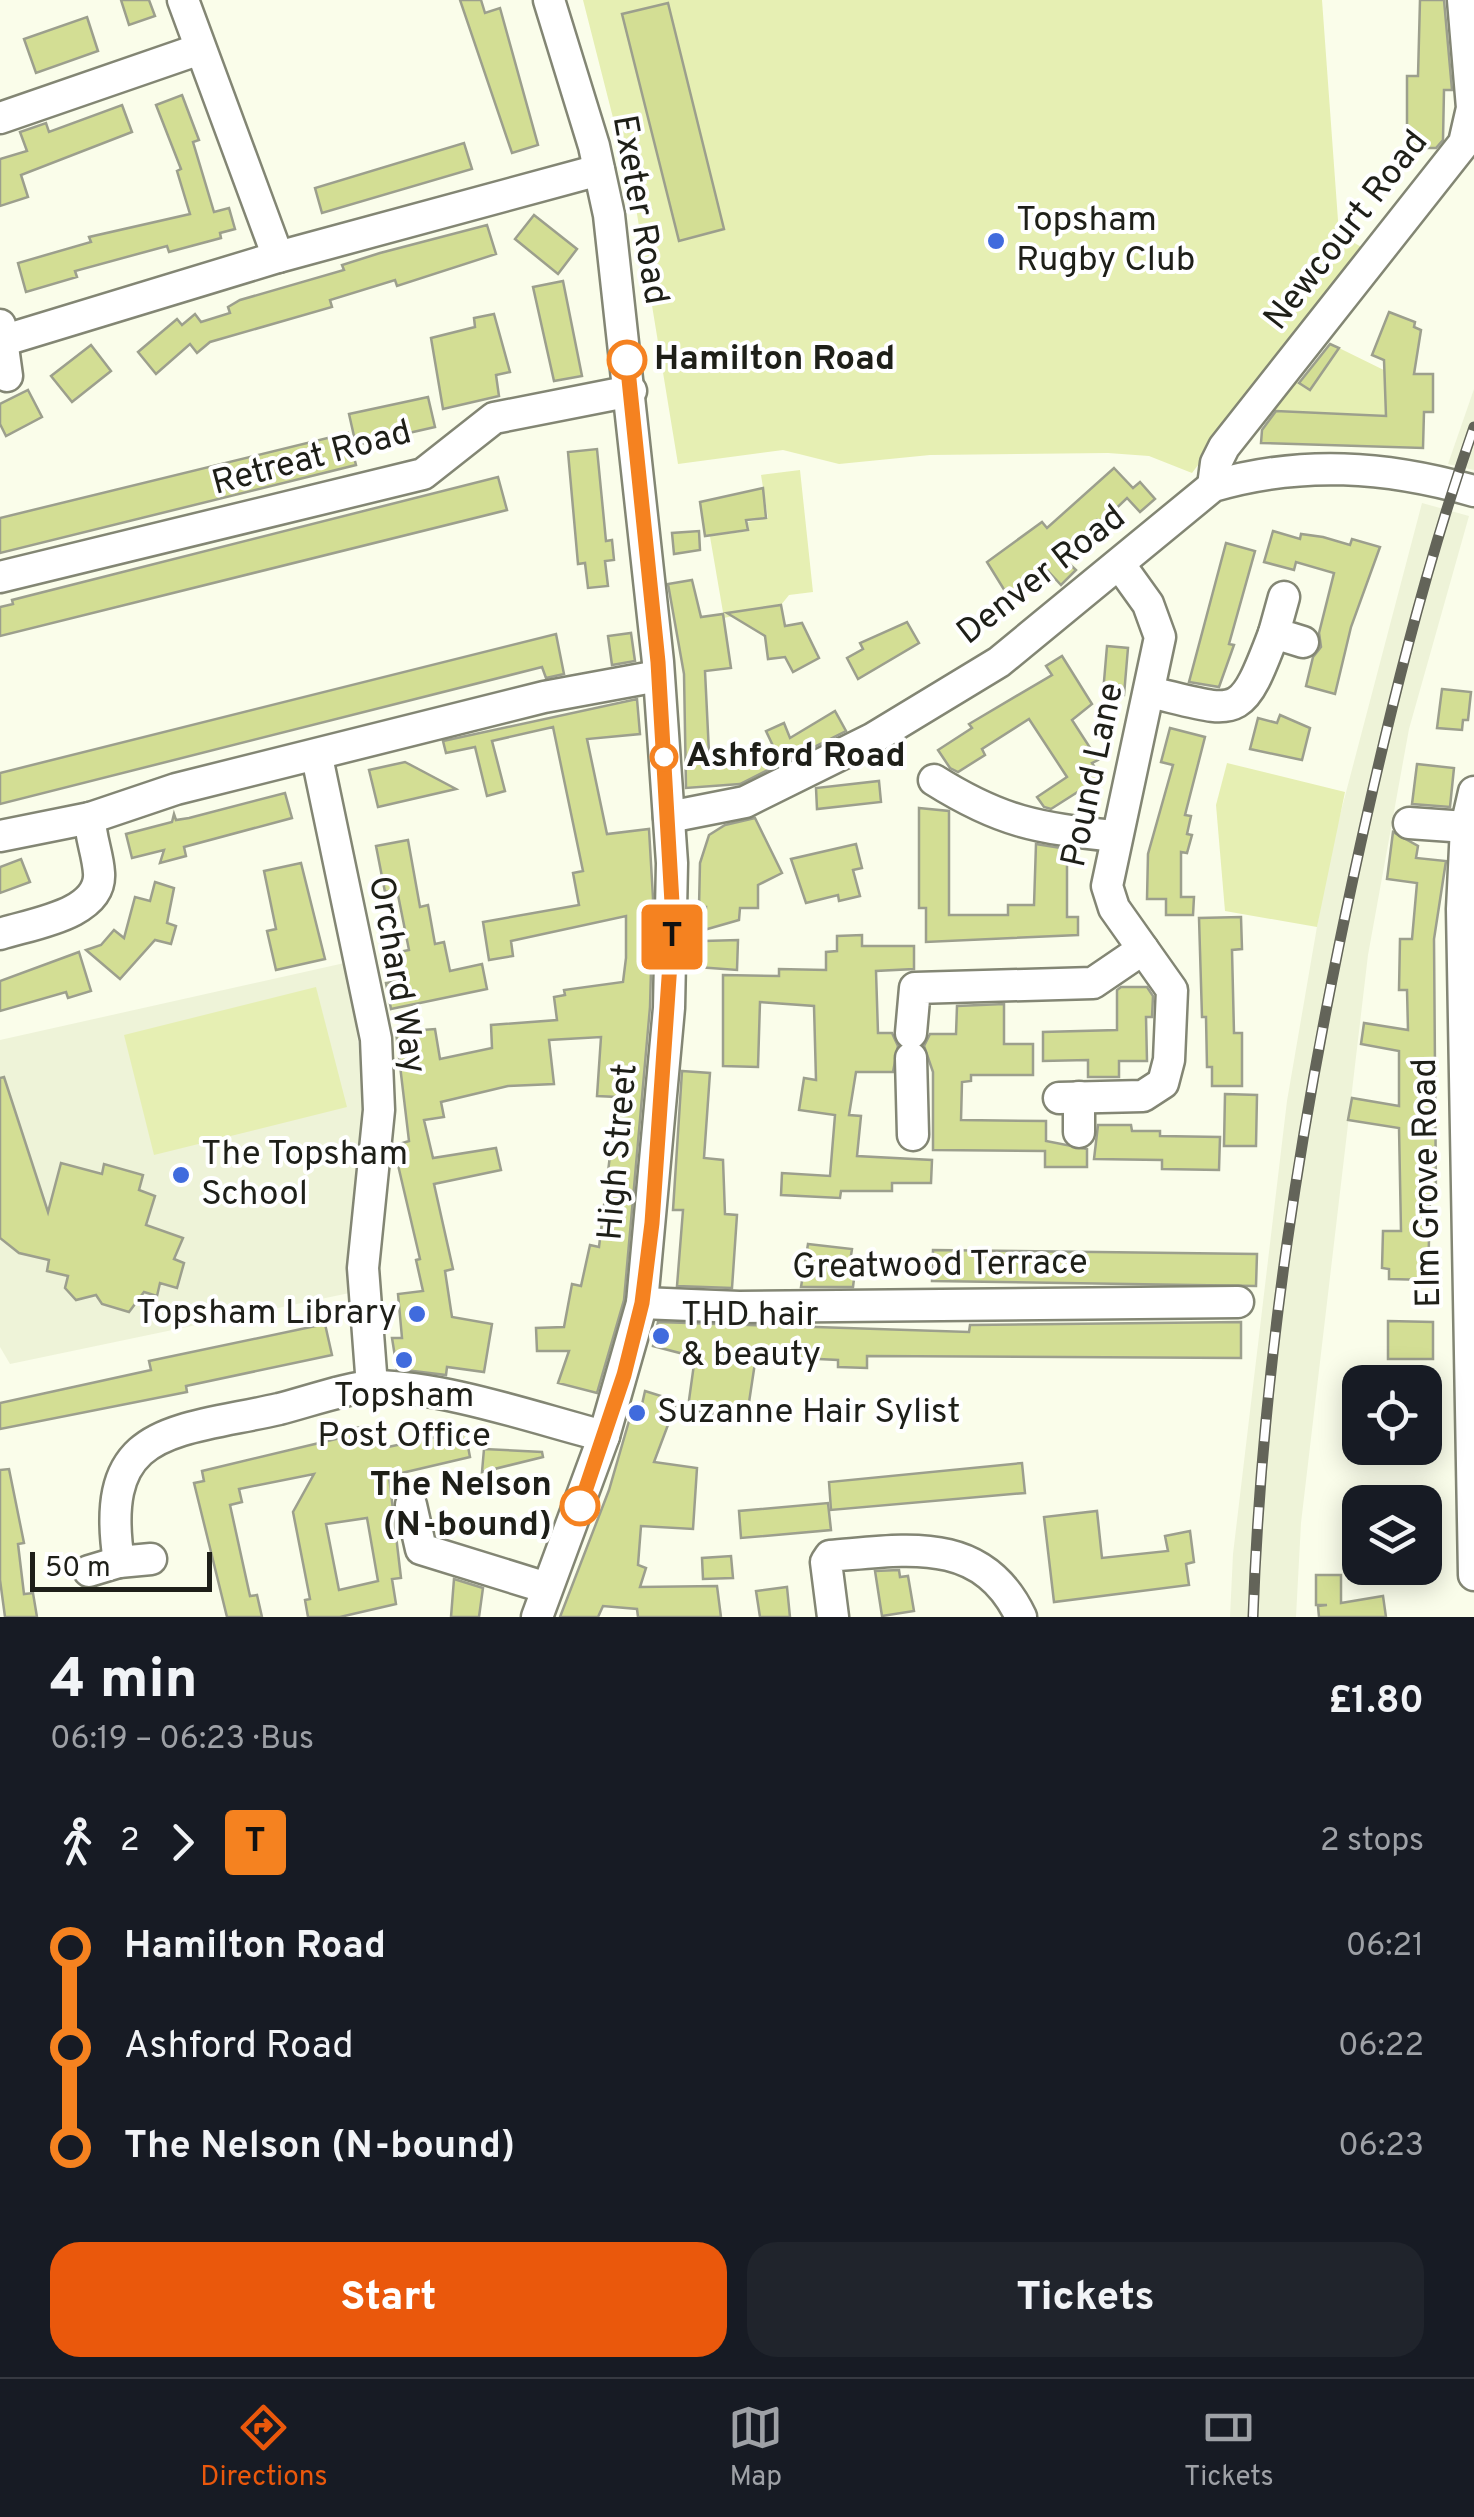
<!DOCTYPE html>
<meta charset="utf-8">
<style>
body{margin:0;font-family:Overpass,sans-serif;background:#20242c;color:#f1f3f6;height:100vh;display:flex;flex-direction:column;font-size:38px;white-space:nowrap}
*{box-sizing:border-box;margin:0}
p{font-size:32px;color:#9ea1a6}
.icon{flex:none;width:55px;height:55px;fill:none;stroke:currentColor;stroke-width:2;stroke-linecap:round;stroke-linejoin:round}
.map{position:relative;height:1617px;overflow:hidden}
.sheet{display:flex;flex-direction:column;background:#171b24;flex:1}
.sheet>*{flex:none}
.badge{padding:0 20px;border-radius:8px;font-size:35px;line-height:65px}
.controls{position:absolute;left:1342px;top:1365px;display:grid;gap:20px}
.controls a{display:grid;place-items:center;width:100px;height:100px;border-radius:20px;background:#171b24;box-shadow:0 5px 25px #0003;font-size:50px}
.scale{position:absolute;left:30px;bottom:25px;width:182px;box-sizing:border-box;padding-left:10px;border:5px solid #1e1f18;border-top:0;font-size:28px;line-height:35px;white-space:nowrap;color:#1e1f18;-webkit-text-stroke:8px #fff;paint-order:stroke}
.map>.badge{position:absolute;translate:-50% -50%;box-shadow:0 0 0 5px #fff}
.legs{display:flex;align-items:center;gap:15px;height:110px;padding:0 50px;font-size:32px}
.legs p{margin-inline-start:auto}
.summary{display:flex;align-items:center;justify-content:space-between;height:170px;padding:0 50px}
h1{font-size:55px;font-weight:800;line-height:75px}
.action{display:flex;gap:20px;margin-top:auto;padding:20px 50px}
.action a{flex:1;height:115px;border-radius:30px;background:#ea580c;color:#fff;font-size:40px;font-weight:800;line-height:115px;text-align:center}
.action a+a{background:#20242c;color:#f1f3f6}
ul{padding:0 50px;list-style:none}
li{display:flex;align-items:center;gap:35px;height:100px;font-size:38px}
li i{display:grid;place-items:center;width:15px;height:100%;margin:0 12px;background:currentColor}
li i::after{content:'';width:25px;height:25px;margin:-12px;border:8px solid;border-radius:50%;background:#171b24}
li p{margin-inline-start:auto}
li:first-child i{background:linear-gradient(#0000 50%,currentColor 0)}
li:last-child i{background:linear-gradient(currentColor 50%,#0000 0)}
.menu{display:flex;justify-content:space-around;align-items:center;height:140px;border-top:2px solid #363941;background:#171b24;font-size:28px;color:#9ea1a6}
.menu a{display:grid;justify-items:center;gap:5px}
.menu .active{color:#ea580c}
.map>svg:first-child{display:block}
</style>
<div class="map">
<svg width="1474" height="1617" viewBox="0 0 1474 1617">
<rect width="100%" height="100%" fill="#fafdea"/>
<g fill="#eef3d8">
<path d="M1474,389V470L1448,464Z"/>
<path d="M1422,503L1469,516L1409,729L1368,955L1301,1523L1296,1617H1230L1233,1554L1287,1101L1329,857Z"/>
<path d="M349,962L363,1089L359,1291L10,1364L0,1347V1040Z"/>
</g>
<g fill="#e6efb3">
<path d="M583,0H1322L1339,234L1363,248L1192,473L1149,456L1108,453L930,455L839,464L783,450L678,464L636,208Z"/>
<path d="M1339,348L1398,377L1384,378L1385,391H1397L1396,416L1268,411L1292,379L1311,390Z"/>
<path d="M800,470L813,592L789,595L781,605L724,618L708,525L723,522L726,534L749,531L748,522L768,518L761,475Z"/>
<path d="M1227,763L1345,792L1317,927L1225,911L1216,805Z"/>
<path d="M316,987L347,1107L154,1155L124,1035Z"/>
</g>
<g fill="#d3de94" stroke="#9c9f8d" stroke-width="2.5" fill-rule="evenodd">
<path d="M121,0H149L155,16L129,25Z"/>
<path d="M460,0H481L485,13L500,8L538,145L512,153Z"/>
<path d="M1420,0H1444L1452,90H1444L1443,140L1436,148H1407V76H1418Z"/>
<path d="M668,3L724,229L679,241L622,14Z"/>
<path d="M87,17L98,51L36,73L24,39Z"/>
<path d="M182,95L199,140L193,142L214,212L229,208L235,229L220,233L221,238L169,252L167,246L75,271L77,277L26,292L18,263L91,242L89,237L190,214L177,171L181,169L156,105Z"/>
<path d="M122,105L132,132L21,175L28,197L0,206V159L27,151L20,132L46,123L49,132Z"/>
<path d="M464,143L472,169L322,213L315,188Z"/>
<path d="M534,215L577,249L558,274L515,239Z"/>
<path d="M487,225L496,254L397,286L395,280L330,300L332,307L210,342L197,353L190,344L156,374L138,352L177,319L182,325L195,314L201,322L230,313L228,307L240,300L344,270L342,265L380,253Z"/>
<path d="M563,281L582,376L554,381L533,287Z"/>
<path d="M1389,312L1415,322L1414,327L1421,330L1414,374H1433V412H1424L1423,448L1261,443L1262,430L1276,411L1386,416L1384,360L1372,355Z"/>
<path d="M494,314L510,372L496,375L499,396L443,409L431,338L475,327L474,318Z"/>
<path d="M1330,344L1339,348L1310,390L1299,383Z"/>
<path d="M91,345L111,371L72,402L51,376Z"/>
<path d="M28,390L42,417L6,436L0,424V404Z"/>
<path d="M428,397L435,427L356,445L349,414Z"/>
<path d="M348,433L356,465L0,553V518Z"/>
<path d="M597,449L606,541L612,540L614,560L605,561L608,586L588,588L585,563L578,564L568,452Z"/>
<path d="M1114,468L1133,488L1140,482L1155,499L1140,512L1127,498L1100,524L1097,520L1061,556L1076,570L1061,585L1048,571L1008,596L987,562L1042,522L1047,528Z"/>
<path d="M498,477L507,510L0,636V607L13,604L12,600Z"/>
<path d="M763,488L766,518L746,520L748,530L705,536L700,502Z"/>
<path d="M699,531L700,550L674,554L672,533Z"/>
<path d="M1273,531L1300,539L1301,534L1323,537L1350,545L1352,539L1380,547L1351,627L1335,694L1306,686L1313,657L1321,647L1319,633L1334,573L1296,562L1294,570L1264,562Z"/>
<path d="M1226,543L1255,551L1229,644L1234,645L1219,687L1189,682Z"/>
<path d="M692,580L701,617L723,614L731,668L705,671L709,753L775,750L766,731L784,723L790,738L835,711L846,731L740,784L686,788L684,674L668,584Z"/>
<path d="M781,605L785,626L802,623L819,658L793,672L785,657L768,659L765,636L727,613Z"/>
<path d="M907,622L919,643L858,679L847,658L863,649L860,643Z"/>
<path d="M631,633L635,661L612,665L608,636Z"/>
<path d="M556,634L564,674L546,678L542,667L0,804V773Z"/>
<path d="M1107,646L1128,648L1124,695L1103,693Z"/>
<path d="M1062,656L1092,704L1072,720L1098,760L1092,763L1101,777L1051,809L1044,807L1037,797L1067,777L1029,719L982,749L985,755L958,772L950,768L938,750L972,728L969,724L1052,675L1046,666Z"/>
<path d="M1442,689L1471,692L1468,720H1463L1462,730L1437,728Z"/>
<path d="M637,699L640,734L587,739L607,834L649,829L653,898L650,1007L624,1300L597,1393L558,1383L569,1351H537L536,1328L564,1327L572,1284L581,1286L590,1245L599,1247L617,1097L597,1096L601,1037L549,1040L554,1084L508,1086L441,1102L444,1117L424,1120L433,1158L496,1148L501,1170L434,1184L453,1269L445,1271L452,1317L492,1324L484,1372L447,1367L446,1375L397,1369L392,1338H402L398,1294L423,1291L416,1260L420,1259L398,1165L403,1164L399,1144L409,1141L396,1032L435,1029L440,1059L492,1048L491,1025L557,1020L554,997L565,995L564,990L623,982L626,958V916L511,941L513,956L489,960L483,922L579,905L573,873L583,871L553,727L492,741L505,791L487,796L475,747L446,753L443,741Z"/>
<path d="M1280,715L1310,728L1302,760L1250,749L1258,718L1277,723Z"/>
<path d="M1170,728L1205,737L1185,815L1191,816L1187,834L1192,835L1187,853L1181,852V897H1194L1193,915H1166V899H1147L1148,854L1173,765L1161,762Z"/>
<path d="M405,762L456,789L378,807L369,770Z"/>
<path d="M1417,764L1454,768L1450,807L1412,804Z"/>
<path d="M879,781L881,802L817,809L816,788Z"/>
<path d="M285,793L292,818L184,847L186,856L160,863L164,850L132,858L126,834L172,822L174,814L176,820L189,818Z"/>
<path d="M919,808L949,811V915H1008V905H1034L1036,844L1067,849V917H1078V935L926,942V908H919Z"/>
<path d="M755,818L782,873L758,885V908H740L739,920L704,930L706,907H699L700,863L709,835L725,825Z"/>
<path d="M1393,832L1418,846L1416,858L1446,861L1434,939L1436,1198H1430L1428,1280L1389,1279V1269L1382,1268L1383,1231H1401L1399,1128L1348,1120L1352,1098L1399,1106V1051L1361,1044L1364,1023L1408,1030L1407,990H1399L1400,939H1412L1417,883L1387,879Z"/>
<path d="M408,840L420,907L428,905L435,944L444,942L450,971L482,964L487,989L391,1009L386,983L405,980L399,952L409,950L397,890L385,892L376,846Z"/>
<path d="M856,844L862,868L853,870L860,896L839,901L838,895L806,903L791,859Z"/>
<path d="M21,859L30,882L0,893V867Z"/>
<path d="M301,863L325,959L276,970L267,931L276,929L264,871Z"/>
<path d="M155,882L174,888L167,923L176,926L171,944L155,940L120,979L86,950L101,945L114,930L124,938L135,897L150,901Z"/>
<path d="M1241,917L1242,949L1232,950L1234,1033H1242V1086H1212V1067H1207L1206,1017H1202L1199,918Z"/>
<path d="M862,935V946H914V969L876,971L878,1033H892L898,1046L893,1072H856L849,1115L861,1116L857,1156L932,1160L931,1183H892V1191H841L840,1198L781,1195L782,1173L830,1176L835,1115L799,1110L804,1078L816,1080L814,1006L760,1002L758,1067L723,1066V975L779,976V969L826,970V952L837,951V936Z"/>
<path d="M738,940L737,970L697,967L698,948L703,949L704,941Z"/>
<path d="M79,952L91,991L68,998L66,992L0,1011V981Z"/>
<path d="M1121,987H1147L1153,996L1152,1017H1146L1147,1061H1119V1077H1088V1060L1043,1061V1032L1117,1030V990Z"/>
<path d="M1004,1004V1044H1033V1075H971V1081L962,1082L961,1120L1046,1121V1141L1087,1149V1167H1045V1151L933,1150V1072L924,1046L930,1034H956L957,1006Z"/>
<path d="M682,1071L710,1073L704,1158L723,1160L725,1214L737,1215L732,1288L677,1286L683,1210H673Z"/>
<path d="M4,1077L48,1212L61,1163L102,1174L104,1164L143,1175L139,1190L155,1196L146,1225L183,1238L174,1259L184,1263L177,1288L160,1283L157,1296L144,1292L129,1312L102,1304L96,1295L76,1300L65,1288L68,1276L47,1271L49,1260L19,1253L0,1238V1078Z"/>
<path d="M1225,1094L1257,1095L1256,1146H1224Z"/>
<path d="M1098,1125H1131L1132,1131H1160V1136L1220,1137L1219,1170L1162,1169V1160L1094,1159Z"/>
<path d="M808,1244L852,1249L850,1262L856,1263L853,1287H801Z"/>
<path d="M933,1250L1257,1254L1256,1286L932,1281Z"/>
<path d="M1388,1321L1433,1322V1359H1388Z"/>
<path d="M658,1322L969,1332L970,1325L1241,1322V1358L867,1356V1368L838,1367V1360L756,1356L748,1409L724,1406L722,1415L699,1411L689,1400L695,1357L653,1346Z"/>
<path d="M325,1324L332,1355L186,1386L187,1392L0,1429V1403L151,1370L149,1361Z"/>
<path d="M645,1391L677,1401L654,1462L697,1468L693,1529L641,1526L638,1565L646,1568L640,1587L717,1586L721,1617H638L637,1609L603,1606L598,1617H560L609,1490L629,1421L638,1422Z"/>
<path d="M362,1427L364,1433L380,1430L383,1448L465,1431L470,1457L389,1476L401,1578L392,1579L396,1604L340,1617H308L305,1600L310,1599L293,1512L314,1474L239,1489L242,1502L230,1505L250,1596L257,1595L262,1617H227L194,1483L204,1481L202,1471L340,1438L338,1431ZM367,1518L378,1581L339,1590L326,1524Z"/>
<path d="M484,1449L542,1452L543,1457L482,1472Z"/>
<path d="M1022,1463L1025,1493L831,1510L829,1482Z"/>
<path d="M9,1469L24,1543L18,1544L24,1594L33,1593L37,1617H5L0,1580V1470Z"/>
<path d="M828,1503L831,1530L741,1538L739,1511Z"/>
<path d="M1097,1511L1102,1558L1168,1551L1165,1536L1190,1531L1194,1562L1186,1564L1189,1585L1054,1602L1044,1517Z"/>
<path d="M731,1556L733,1578L703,1579L702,1558Z"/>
<path d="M899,1570L900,1577L908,1576L914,1611L882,1616L875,1571Z"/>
<path d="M1316,1575H1341V1603L1383,1596L1386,1617H1319L1318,1606L1327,1605H1316Z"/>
<path d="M454,1579L483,1588L479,1617H451Z"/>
<path d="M787,1587L790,1617H760L756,1591Z"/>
</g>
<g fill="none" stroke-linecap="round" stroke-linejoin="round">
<g stroke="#838674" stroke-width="35">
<g id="minor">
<path d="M183,0L278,257"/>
<path d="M0,118L200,49"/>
<path d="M0,325L7,376"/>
<path d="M5,340L278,257L599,170"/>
<path d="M1213,486L1216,463L1224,447L1464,143L1472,108L1463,0"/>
<path d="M0,577L423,474L494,418L631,391"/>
<path d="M1284,597L1274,633L1303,642"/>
<path d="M1150,692C1239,713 1240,723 1274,633"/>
<path d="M317,757L376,1039L379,1110L363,1268L372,1386"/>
<path d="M934,780C1001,822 1037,828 1114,836"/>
<path d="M1474,792L1466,827L1462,909L1474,1575"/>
<path d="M669,817L745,802L872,739L999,662L1213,486C1302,460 1386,466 1474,491"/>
<path d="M1409,823L1466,827"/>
<path d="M0,836L90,818L176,789L544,697L658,676"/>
<path d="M0,934C30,924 102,915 99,873C98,854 90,837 90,818"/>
<path d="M911,1033L915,988L1093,983L1143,949"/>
<path d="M911,1058L913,1135"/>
<path d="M1079,1097V1132"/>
<path d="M1059,1098L1143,1096L1163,1083L1169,1060L1172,990L1114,908L1107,886L1160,637L1148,604L1120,565"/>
<path d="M642,1303L739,1307L1238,1302"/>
<path d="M411,1505L421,1549L547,1588"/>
<path d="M151,1559L119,1562C98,1426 172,1433 279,1409C303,1403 353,1386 374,1386C447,1387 534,1418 604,1436"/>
<path d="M89,1571L119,1562"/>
<path d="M537,1617L604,1436L642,1303L669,1008L672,863L658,662L609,215L594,146L549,0"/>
<path d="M833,1617L826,1562L830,1556C905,1550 982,1534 1021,1617"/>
</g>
</g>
<use href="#minor" stroke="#fff" stroke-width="30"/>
<g stroke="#636459" stroke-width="11">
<path id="rail" d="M1253,1617C1262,1366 1301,1119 1354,874C1387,722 1423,573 1474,427"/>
</g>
<use href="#rail" stroke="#fff" stroke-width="8" stroke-dasharray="22" stroke-linecap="butt"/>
</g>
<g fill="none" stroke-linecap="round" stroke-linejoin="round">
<g stroke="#fff" stroke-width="22">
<path id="line-1" d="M580,1506L624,1375L642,1303L652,1223L673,920L658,662L627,360"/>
</g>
<use href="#line-1" stroke="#f58220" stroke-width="15"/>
</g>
<g fill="#406bdd" stroke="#fff" stroke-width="4">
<circle cx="996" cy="241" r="10"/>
<circle cx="181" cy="1175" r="10"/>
<circle cx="417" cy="1314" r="10"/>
<circle cx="661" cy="1336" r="10"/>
<circle cx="404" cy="1360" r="10"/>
<circle cx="637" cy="1413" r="10"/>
</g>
<g fill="#fff" stroke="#f58220" stroke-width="5">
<circle cx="627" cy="360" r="18"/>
<circle cx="664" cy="757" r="12"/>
<circle cx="580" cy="1506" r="18"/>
</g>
<g text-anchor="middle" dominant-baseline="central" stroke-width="8" stroke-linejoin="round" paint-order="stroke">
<g font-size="35" fill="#1e1f18" stroke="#fff">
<text transform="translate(639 210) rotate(80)">Exeter Road</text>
<text transform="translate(1347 231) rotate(-52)">Newcourt Road</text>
<text transform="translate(312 459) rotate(-15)">Retreat Road</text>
<text transform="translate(1042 576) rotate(-38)">Denver Road</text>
<text transform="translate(1094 775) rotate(-78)">Pound Lane</text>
<text transform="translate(396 975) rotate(80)">Orchard Way</text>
<text transform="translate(619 1152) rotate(-85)">High Street</text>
<text transform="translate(1428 1183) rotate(-91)">Elm Grove Road</text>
<text transform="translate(940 1266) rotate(-1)">Greatwood Terrace</text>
</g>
<g font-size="35" fill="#1e1f18" stroke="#fff" text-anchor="start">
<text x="1016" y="221">Topsham<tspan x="1016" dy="40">Rugby Club</tspan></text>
<text x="201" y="1155">The Topsham<tspan x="201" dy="40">School</tspan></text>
<text x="397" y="1314" text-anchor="end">Topsham Library</text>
<text x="681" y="1316">THD hair<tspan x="681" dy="40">&amp; beauty</tspan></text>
<text x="404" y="1397" text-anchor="middle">Topsham<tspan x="404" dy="40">Post Office</tspan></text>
<text x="657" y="1413">Suzanne Hair Sylist</text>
</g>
<g font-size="35" font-weight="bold" fill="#1e1f18" stroke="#fff" text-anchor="start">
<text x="654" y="360">Hamilton Road</text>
<text x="686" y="757">Ashford Road</text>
<text x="552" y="1486" text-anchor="end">The Nelson<tspan x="552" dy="40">(N-bound)</tspan></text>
</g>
</g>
</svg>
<div class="controls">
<a><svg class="icon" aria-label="locate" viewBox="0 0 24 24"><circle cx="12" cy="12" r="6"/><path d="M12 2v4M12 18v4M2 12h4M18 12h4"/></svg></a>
<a><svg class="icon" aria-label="layers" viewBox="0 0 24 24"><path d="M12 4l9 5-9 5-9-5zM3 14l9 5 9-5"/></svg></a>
</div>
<div class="scale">50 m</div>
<b class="badge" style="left:672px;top:937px;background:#f58220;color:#111">T</b>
</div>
<section class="sheet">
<div class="summary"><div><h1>4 min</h1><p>06:19 – 06:23 · Bus</p></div><b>£1.80</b></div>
<div class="legs"><svg class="icon" aria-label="walk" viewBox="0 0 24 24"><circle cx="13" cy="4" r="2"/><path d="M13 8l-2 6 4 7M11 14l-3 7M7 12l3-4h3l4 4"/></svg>2<svg class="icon" aria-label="forward" viewBox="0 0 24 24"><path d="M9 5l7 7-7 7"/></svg><b class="badge" style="background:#f58220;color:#111">T</b><p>2 stops</p></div>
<ul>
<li><i style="color:#f58220"></i><b>Hamilton Road</b><p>06:21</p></li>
<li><i style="color:#f58220"></i><span>Ashford Road</span><p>06:22</p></li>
<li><i style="color:#f58220"></i><b>The Nelson (N-bound)</b><p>06:23</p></li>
</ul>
<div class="action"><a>Start</a><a>Tickets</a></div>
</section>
<nav class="menu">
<a class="active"><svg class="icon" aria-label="directions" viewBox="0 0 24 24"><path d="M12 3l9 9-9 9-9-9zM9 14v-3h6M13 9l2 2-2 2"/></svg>Directions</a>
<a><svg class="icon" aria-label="map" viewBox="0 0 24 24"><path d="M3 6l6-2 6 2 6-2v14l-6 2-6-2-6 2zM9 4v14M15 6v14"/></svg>Map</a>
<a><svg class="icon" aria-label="tickets" viewBox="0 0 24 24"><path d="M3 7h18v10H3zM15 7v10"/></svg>Tickets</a>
</nav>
